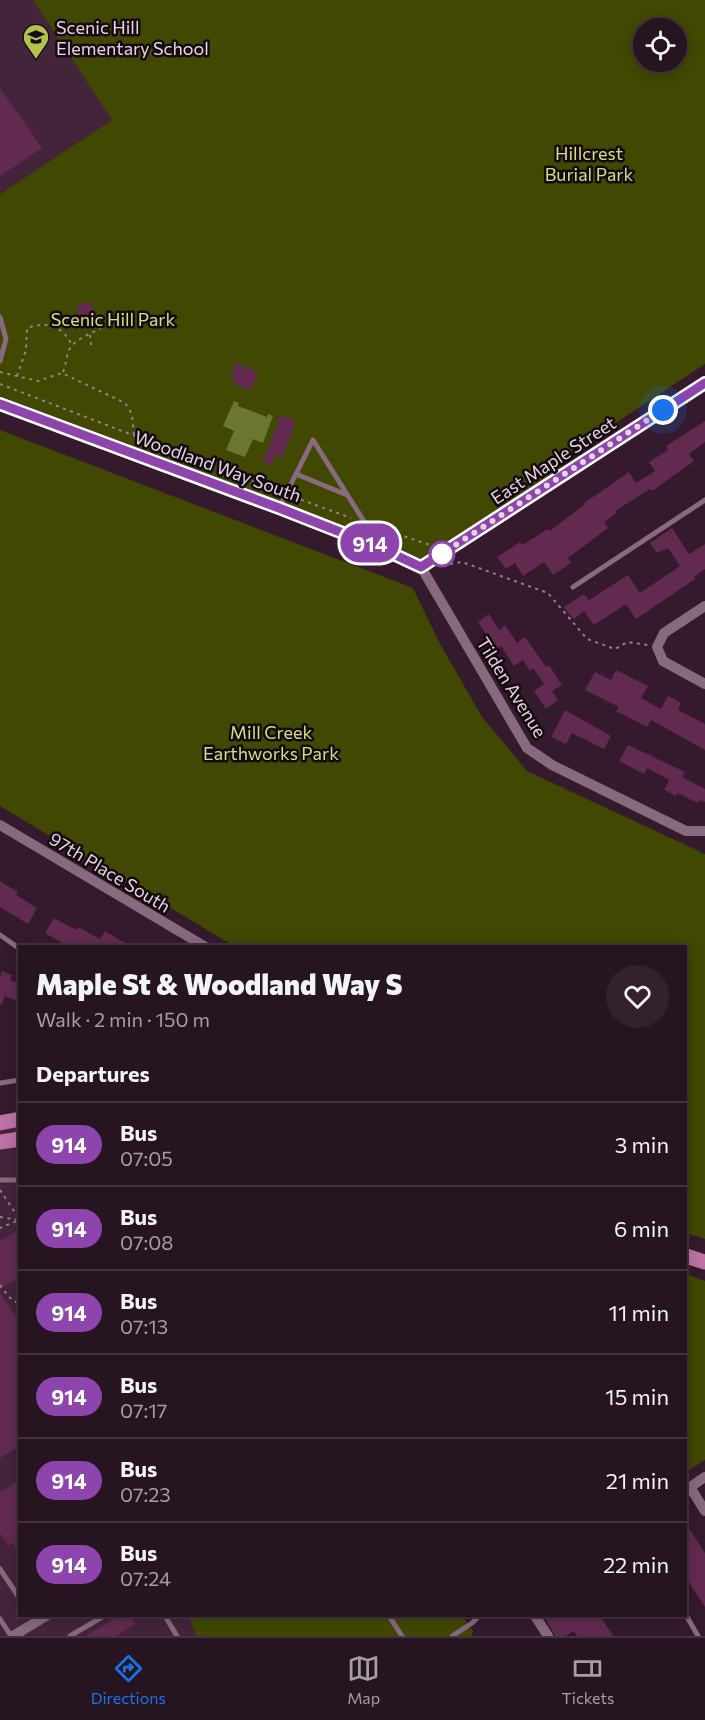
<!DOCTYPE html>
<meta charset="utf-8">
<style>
body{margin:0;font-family:Commissioner,sans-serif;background:#33212e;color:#f1f3f6;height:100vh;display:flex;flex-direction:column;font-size:22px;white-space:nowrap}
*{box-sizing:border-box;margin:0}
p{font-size:20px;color:#a49ea5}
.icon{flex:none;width:33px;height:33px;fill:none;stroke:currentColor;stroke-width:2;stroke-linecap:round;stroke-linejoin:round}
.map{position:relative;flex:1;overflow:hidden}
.drawer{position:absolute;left:18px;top:945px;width:669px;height:672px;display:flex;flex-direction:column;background:#271421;border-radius:0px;box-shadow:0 3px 15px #0003,0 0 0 2px #43333f}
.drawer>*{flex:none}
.badge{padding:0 12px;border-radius:20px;font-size:21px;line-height:39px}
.buttons{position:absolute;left:633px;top:18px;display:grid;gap:12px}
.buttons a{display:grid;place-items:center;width:54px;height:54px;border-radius:50%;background:#271421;box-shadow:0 3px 15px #0003,0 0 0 2px #43333f;font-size:30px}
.you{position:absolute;width:30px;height:30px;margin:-15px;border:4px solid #fff;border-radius:50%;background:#1a73e8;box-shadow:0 0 0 9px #1a73e833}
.map>.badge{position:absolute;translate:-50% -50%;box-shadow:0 0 0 3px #fff}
h2{padding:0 18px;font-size:22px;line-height:54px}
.round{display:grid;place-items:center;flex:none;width:63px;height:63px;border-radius:32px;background:#33212e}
.headline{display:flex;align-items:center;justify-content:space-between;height:102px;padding:0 18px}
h1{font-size:28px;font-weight:800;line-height:45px}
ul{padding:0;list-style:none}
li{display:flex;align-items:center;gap:18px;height:84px;padding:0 18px;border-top:2px solid #43333f}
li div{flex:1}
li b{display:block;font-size:22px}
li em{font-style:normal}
li .badge{min-width:66px;font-weight:700;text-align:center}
.tab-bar{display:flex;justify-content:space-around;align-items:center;height:84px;border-top:2px solid #43333f;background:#271421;font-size:16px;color:#a49ea5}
.tab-bar a{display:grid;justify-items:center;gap:3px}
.tab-bar .current{color:#1a73e8}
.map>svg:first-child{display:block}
</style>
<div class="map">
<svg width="705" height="1636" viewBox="0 0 705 1636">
<rect width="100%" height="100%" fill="#341a2c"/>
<g fill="#44243a">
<path d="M0,0H33L113,120L0,194Z"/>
<path d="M19,1126L20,1616H189L196,1636H0V1129Z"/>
</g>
<g fill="#404802" fill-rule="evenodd">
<path d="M33,0H705V364L558,461L565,474L421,567L389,543L0,396V194L112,120ZM644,28H676V62H644Z"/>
<path d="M0,430L413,588L439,642L482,717L527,771L705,854V1239L686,1233V946H234L0,806Z"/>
<path d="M686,1274L705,1281V1460L686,1472Z"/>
<path d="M189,1616H462L473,1631L472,1636H196Z"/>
</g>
<path fill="#6d762f" d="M234,401L239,403L238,406L267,417L268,414L273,416L263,443L253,439L245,457L226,450L234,431L223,426Z"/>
<g fill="#622a51">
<path d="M0,88L42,148L0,176Z"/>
<path d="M91,302L96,321L81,325L76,306Z"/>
<path d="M236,363L258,372L251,390L234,384L236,379L231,377Z"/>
<path d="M281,415L296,421L282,458L275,455L271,465L263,462Z"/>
<path d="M705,421V442L689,454L694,461L652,491L650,489L615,511L617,513L604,522L608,528L568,558L571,563L553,575L544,562L523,576L515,563L506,569L497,557L520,542L522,545L548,529L550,531L584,505L583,504L629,472L636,483L655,471L649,462L668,450L666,446Z"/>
<path d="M672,528L689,554L705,544V569L694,577L695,579L636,619L626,604L594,625L584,611L574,619L570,615L564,607L584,594L589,600L628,575L640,593L680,566L668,548L657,553L650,543Z"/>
<path d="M489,614L499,630L505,625L517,643L525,637L546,667L549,665L562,685L552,691L558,700L546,709L534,691L544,684L533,668L530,671L523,660L514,666L501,646L496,649L478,622Z"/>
<path d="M616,670L648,686L641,698L661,709L668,696L681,703L678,710L705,724V750L651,720L647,727L616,711L619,707L585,690L595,672L611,680Z"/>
<path d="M565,710L611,736L604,749L572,733L566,744L551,737Z"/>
<path d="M628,745L685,772L682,777L705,789V802L700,800L698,803L677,793L676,796L664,790L669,780L647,768L644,774L619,761Z"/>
<path d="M0,881L18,892L16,895L37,908L28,924L0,907Z"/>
<path d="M54,918L76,930L78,927L100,939L105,931L130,946H77L70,942L67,946L45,933Z"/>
<path d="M2,971L12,975L10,980L20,984V1002L6,997V993L2,1004H0V977Z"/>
<path d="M20,1229V1277L0,1289V1241Z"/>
<path d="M0,1292L20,1323V1446L0,1458Z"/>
<path d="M20,1480V1554L13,1543L8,1545L0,1533V1492Z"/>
<path d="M686,1524L705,1553V1607L686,1578Z"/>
<path d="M118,1616H130L135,1624L116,1636H86Z"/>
<path d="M544,1616H600L613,1636H577L574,1631L565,1636H555Z"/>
</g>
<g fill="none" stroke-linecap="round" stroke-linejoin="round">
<g stroke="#957f8d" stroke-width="2" stroke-dasharray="3 4.5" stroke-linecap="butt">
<path d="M90,335L91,345"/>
<path d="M0,372L38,381L62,373L125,403L132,414L134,436"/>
<path d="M63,372C66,365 66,359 68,353C71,340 94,332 104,327"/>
<path d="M17,376L26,350L27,328C46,321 64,326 72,346"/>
<path d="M0,384L278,491"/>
<path d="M294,497L351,518"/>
<path d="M376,527L433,546"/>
<path d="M450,564L462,562L548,593L587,639L615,649L627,642L648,645"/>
<path d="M0,1190L20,1220"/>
<path d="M0,1217L19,1220L0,1228"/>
<path d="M0,1285L9,1297L20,1305"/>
</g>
<g stroke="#88697d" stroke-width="5">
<path d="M0,317L6,339L0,361"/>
<path d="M296,474L347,495"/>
<path d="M280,506L313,440L365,523L375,544"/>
<path d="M573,587L705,500"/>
<path d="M0,935L20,949"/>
<path d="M0,1083L20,1080"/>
<path d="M0,1180H20"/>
<path d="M0,1569L20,1599"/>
<path d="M686,1615L698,1636"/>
<path d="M165,1616L177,1636"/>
<path d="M389,1616L402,1636"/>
<path d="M0,1619L11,1636"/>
<path d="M70,1636L104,1616"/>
<path d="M452,1636L472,1623L479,1616"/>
</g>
<g stroke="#88697d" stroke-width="10">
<path d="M421,567L527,748L552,765L686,831H705"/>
<path d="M705,606L664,633L657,647L663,661L705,684"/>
<path d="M0,825L204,946"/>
<path d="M690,1487L705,1511"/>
<path d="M686,1490L705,1477"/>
<path d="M535,1616L548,1636"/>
<path d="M13,1636L46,1616"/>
</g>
<path stroke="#88697d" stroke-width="14" d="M0,404L279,508L376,546L421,567L705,383"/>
<g stroke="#bd72a5" stroke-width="15">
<path d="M0,1123L20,1119"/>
<path d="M0,1142L20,1139"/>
<path d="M686,1256L705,1262"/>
</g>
</g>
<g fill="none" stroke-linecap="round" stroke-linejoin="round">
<g stroke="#fff" stroke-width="14">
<path id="line" d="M0,404L279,508L376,546L421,567L705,383"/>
</g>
<use href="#line" stroke="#8e44ad" stroke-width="9"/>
<path stroke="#e6d4df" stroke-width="6" stroke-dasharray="0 10.8" d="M442,554L440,555L663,410"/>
</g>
<defs>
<g id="school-pin" transform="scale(1.35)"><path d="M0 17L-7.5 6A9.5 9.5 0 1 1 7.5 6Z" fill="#b3c24b" stroke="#150911"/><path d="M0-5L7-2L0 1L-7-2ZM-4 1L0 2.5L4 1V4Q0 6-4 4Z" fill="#111"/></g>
</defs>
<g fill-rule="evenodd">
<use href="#school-pin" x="36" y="37"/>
</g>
<circle fill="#fff" stroke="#8e44ad" stroke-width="3" cx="442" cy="554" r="12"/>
<g text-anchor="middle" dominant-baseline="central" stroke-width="5" stroke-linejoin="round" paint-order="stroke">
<g font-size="18" fill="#e6d4df" stroke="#150911" text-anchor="start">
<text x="56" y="27">Scenic Hill<tspan x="56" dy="21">Elementary School</tspan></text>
</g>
<g font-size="18" fill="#d2e17d" stroke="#150911">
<text x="589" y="153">Hillcrest<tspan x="589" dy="21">Burial Park</tspan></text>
<text x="113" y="319">Scenic Hill Park</text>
<text x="271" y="732">Mill Creek<tspan x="271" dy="21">Earthworks Park</tspan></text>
</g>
<g font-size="18" fill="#e6d4df" stroke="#150911">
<text transform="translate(553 460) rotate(-33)">East Maple Street</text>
<text transform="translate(218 466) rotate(20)">Woodland Way South</text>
<text transform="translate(512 687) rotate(58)">Tilden Avenue</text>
<text transform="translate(110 872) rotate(31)">97th Place South</text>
</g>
</g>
</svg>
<div class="buttons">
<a><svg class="icon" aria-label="locate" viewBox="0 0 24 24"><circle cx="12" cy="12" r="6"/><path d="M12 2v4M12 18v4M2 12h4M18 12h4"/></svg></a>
</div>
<div class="you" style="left:663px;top:410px"></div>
<b class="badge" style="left:370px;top:543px;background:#8e44ad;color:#fff">914</b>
<section class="drawer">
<div class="headline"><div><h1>Maple St &amp; Woodland Way S</h1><p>Walk · 2 min · 150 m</p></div><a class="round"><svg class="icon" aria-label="heart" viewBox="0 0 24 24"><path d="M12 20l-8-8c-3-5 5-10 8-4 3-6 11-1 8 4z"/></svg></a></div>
<h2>Departures</h2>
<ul>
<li><span class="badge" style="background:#8e44ad;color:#fff">914</span><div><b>Bus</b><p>07:05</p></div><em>3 min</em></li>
<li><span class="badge" style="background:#8e44ad;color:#fff">914</span><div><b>Bus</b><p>07:08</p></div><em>6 min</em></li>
<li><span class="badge" style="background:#8e44ad;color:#fff">914</span><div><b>Bus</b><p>07:13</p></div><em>11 min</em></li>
<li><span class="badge" style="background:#8e44ad;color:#fff">914</span><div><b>Bus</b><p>07:17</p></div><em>15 min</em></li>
<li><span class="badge" style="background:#8e44ad;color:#fff">914</span><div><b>Bus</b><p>07:23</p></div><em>21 min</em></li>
<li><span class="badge" style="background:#8e44ad;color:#fff">914</span><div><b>Bus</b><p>07:24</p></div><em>22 min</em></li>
</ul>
</section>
</div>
<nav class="tab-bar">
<a class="current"><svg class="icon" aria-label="directions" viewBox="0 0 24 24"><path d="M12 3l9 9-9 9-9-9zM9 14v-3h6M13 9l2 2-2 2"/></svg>Directions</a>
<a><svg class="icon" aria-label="map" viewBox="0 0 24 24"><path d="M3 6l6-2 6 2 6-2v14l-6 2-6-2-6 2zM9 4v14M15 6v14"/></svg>Map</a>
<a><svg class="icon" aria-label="tickets" viewBox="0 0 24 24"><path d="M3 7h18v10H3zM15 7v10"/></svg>Tickets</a>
</nav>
